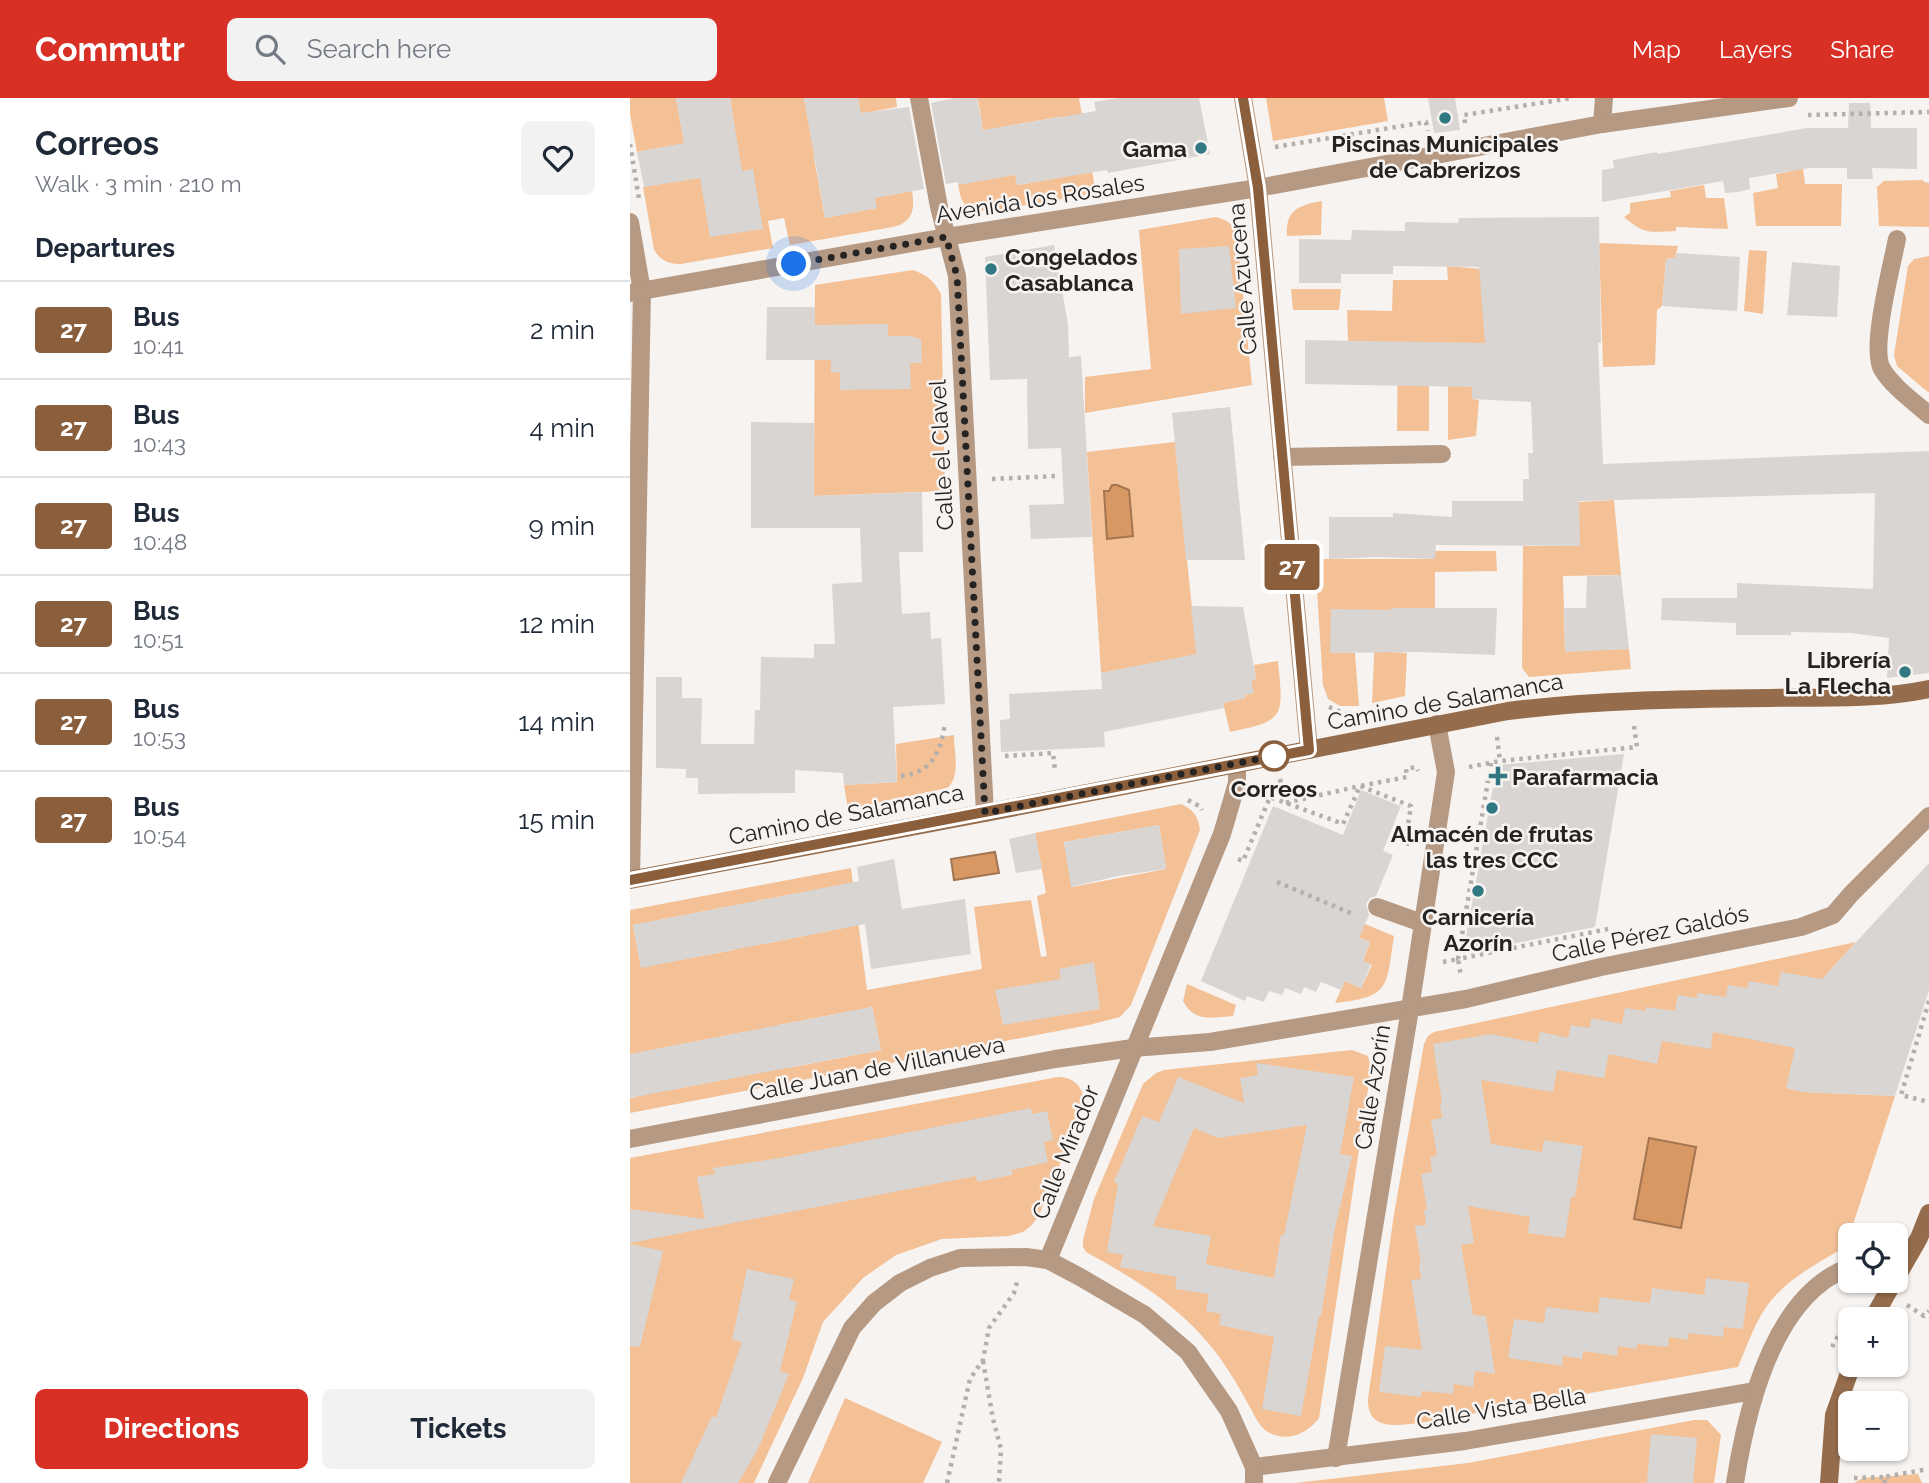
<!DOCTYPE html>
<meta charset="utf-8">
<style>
body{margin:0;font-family:Raleway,sans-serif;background:#f2f2f3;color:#1f2937;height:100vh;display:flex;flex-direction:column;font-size:26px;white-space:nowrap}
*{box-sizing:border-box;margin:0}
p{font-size:23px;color:#747a83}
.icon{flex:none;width:38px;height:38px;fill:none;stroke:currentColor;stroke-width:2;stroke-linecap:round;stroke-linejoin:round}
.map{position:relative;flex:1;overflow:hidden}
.side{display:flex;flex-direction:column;background:#fff;width:630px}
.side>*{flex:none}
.badge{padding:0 14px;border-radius:5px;font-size:24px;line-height:46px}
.buttons{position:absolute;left:1208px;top:1125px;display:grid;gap:14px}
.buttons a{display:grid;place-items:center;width:70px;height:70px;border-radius:10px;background:#fff;box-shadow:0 2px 5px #0004;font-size:35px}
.you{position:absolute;width:35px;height:35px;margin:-18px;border:5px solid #fff;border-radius:50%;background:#1a73e8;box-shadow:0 0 0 10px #1a73e833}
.map>.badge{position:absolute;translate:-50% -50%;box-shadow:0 0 0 4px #fff}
h2{padding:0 35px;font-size:26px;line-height:63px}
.round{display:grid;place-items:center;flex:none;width:74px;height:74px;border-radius:10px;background:#f2f2f3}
.overview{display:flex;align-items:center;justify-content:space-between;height:119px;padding:0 35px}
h1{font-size:33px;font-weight:700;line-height:52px}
.button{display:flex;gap:14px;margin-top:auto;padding:14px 35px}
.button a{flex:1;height:80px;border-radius:10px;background:#d93025;color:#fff;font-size:28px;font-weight:700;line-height:80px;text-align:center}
.button a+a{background:#f2f2f3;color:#1f2937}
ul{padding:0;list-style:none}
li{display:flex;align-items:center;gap:21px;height:98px;padding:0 35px;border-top:2px solid #e0e1e3}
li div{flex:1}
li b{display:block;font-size:26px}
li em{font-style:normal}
li .badge{min-width:77px;font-weight:700;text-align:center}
header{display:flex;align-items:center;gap:42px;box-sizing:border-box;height:98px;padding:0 35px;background:#d93025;color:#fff}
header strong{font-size:33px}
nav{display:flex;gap:38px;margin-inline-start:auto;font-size:24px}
.search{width:490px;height:63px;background:#f2f2f3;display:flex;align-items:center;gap:18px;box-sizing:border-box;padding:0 24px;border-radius:10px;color:#747a83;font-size:26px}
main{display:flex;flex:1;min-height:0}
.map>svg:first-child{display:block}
</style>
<header>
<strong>Commutr</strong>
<div class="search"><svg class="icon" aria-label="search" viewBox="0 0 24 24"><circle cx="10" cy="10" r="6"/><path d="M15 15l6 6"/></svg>Search here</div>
<nav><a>Map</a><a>Layers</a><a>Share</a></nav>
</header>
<main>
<section class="side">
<div class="overview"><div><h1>Correos</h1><p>Walk · 3 min · 210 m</p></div><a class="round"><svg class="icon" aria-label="heart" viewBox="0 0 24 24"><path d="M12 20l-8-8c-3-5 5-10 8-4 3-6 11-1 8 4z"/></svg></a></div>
<h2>Departures</h2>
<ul>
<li><span class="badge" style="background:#8b5e3c;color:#fff">27</span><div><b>Bus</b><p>10:41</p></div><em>2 min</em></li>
<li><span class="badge" style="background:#8b5e3c;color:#fff">27</span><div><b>Bus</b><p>10:43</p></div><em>4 min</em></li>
<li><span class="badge" style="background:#8b5e3c;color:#fff">27</span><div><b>Bus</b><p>10:48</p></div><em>9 min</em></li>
<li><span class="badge" style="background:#8b5e3c;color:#fff">27</span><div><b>Bus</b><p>10:51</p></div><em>12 min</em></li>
<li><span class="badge" style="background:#8b5e3c;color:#fff">27</span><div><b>Bus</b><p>10:53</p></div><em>14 min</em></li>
<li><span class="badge" style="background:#8b5e3c;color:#fff">27</span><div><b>Bus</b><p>10:54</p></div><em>15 min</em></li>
</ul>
<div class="button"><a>Directions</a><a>Tickets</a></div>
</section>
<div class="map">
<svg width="1299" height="1385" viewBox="0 0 1299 1385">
<rect width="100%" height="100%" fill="#f7f3f0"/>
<g fill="#f4c096" fill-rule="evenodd">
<path d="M0,0H46L54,43L105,34L100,0H174L178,22L228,0H266L267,9L240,14L235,20L256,98L282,93C285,111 283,124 263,129L160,147L154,120L138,123L143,150L51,166C39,166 31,163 24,152L13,89L41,84L34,49L7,54L0,16ZM236,51L246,110L195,120L184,60Z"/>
<path d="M345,0H449L466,95L358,114L336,109L331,100L328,87L347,32L352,26L348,2ZM429,19L439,78L387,87L377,28Z"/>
<path d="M636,0H754L758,23L643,43Z"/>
<path d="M1167,70H1173L1175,86H1212L1211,128H1126L1123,95L1148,90L1146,76L1162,73Z"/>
<path d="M1293,82L1294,84L1299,85V129L1249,128L1247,89L1254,83Z"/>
<path d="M1074,87L1076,100H1094L1098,131L1046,129V133C1019,134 1015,137 994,119L1000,115V105L1041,99L1040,93Z"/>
<path d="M692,103L691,137L657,138C655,112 669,107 692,103Z"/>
<path d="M586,119C597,122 602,125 607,136L622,287L455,315V279L521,271L509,132Z"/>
<path d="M969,145L1048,148L1045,160L1036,161L1032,208L1027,212L1025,267L973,269Z"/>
<path d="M1119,152L1137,153L1133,216L1114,213Z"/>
<path d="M1299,158V295L1267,268L1264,257L1278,168L1284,161Z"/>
<path d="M817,168L852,171L870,245H827L842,288V301L849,302L846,338L818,342V245L777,244L799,288V333H767L768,245L718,243L717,212L762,213L763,182H818Z"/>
<path d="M283,172C297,177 304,183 311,196L315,393L184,398L185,187Z"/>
<path d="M661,191H711L709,212H663Z"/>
<path d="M545,344L563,520L583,554L471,575L457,354Z"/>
<path d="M984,402L991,477L933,478L935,553L999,551L1001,571L899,579L892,570L893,448H949V404Z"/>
<path d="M805,453H866L867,473L805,474V510H761V554L777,555L775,598L742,605L746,512L701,554L725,555L729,608H710L698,601L693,587L685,461H805Z"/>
<path d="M648,563C653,617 657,623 600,634L593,605L615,600V597L623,595L621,583L626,581L624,567Z"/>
<path d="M324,637C324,653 331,679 317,690L218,711L214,687L267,684L266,646Z"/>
<path d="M551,706C564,712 568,718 570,732L501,907L490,919L459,927L0,1015V1000L7,999L0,966V812L221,770L237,892L352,871L344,809L401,802L411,859L417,858L407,798L416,795L405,735ZM529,727L536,771L442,789L434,744ZM174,794L213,830L134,846L126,803ZM96,809L104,852L11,869L3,827ZM242,909L251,952L158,970L149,927ZM120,933L128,975L35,993L27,951Z"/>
<path d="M718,819L764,838C756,889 761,899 705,905L715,883L731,890L742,867L733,863L740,844L713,833Z"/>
<path d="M1226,844L1202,870L1156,990L1174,994L1265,998L1216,1148C1192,1163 1165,1176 1145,1198C1127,1217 1118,1246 1108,1269L790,1325C768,1327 737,1334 738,1301L764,1116L794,946L798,938L804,934Z"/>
<path d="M557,886L606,907L603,918C581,920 564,924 553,903Z"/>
<path d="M722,952L738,958L741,971L689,1320C677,1336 657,1345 638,1334C627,1327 624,1315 617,1304C605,1282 590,1257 572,1238C540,1202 498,1177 456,1154L453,1149V1142L464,1101L513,986L526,975L534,972Z"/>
<path d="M428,979C444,979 453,989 455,1005L409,1117L402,1127L393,1134L379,1138L312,1141L266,1157L233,1180L193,1224L173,1280L124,1385H0V1060Z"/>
<path d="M215,1300L312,1344L293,1385H178Z"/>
<path d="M1064,1322H1077L1091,1337L1084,1385H665L838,1365Z"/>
<path d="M1288,1376L1292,1385H1224L1233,1380Z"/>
</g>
<g fill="#d89864" stroke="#a37550" stroke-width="2">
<path d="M482,387H487L499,392L503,438L477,441L474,393H479Z"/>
<path d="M365,754L369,775L324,782L321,761Z"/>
<path d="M1019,1040L1066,1049L1051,1130L1004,1121Z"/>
</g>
<g fill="#d9d5d2" fill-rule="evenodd">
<path d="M46,0H100L112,73L123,71L133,131L80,139L70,80L14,89L7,54L54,45Z"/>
<path d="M174,0H228L231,15L279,9L294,91L245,100L247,110L195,120Z"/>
<path d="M324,0H347L353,32L466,13L464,4L488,0H569L580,56L478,75L477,72L387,87L385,77L328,87V84L316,86L301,5Z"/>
<path d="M798,0H825L830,32L804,35Z"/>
<path d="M1219,5H1240L1241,30H1287V71L1242,70L1243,81H1217V70H1179L1119,80L1120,91L1108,94L1095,95L1093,83L972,104V72L984,70L983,62L1027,54V56L1177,30H1218Z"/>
<path d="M969,119L971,245H968L973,366L1299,353V575L1257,580L1259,540L1221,535L1161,534V537H1106V525L1031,522L1032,500H1107V485L1243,491L1245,395L949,403L950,448L806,447L805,461L747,459L699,461V419H763V415L822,419V403H893V381H899L898,355H903L901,304L842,301V289L675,286V242L855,245L849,169L763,168V176H711V185H669V141L721,142L722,132L775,133V124L828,125L829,120Z"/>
<path d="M424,147L438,226L439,259L451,258L462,439L401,441L399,407L434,406L431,350L398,351L397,281L360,282L355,159Z"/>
<path d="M599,148L606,210L551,216L549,151Z"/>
<path d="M1047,155L1110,159L1107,213L1032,208L1036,161L1045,160Z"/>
<path d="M1162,164L1210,168L1207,219L1157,217Z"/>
<path d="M137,209H185V227L258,226V238H280L291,241L292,265H280L281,291L210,292V274L201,275V262H136Z"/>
<path d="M600,309L615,462H556L542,315Z"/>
<path d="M121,324L184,325V398L292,394L293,454H269L272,516L300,514L301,541L311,540L315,606L263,609L267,684L214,687L213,675L165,672V695L68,696V680H56V671L26,670V579H52V600H72L71,646H124L125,612H130L131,559L184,560V546H205L202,486L232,484L230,430H121Z"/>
<path d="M991,477L999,551L935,554L934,510H956L957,478Z"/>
<path d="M561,508L613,509L626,581L621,583L624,595L615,597L616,600L593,605L594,610L474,634L475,649L371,654L370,622L380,621L379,596L472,591L471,575L566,556Z"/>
<path d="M761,510H867L865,557L788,554L700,555L701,511L761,512Z"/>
<path d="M994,656L965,829L833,856L867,667Z"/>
<path d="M731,692L771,708L753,753L763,757L746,798L740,800L736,806L739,817L729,840L740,844L733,863L741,866L731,890L715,883L711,892L691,884L686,894L674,889L671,896L655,890L652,897L639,893L634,904L617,898L615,903L571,883L643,708L713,737Z"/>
<path d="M529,727L536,771L488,778L441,789L434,744Z"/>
<path d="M405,735L412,771L386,775L379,741Z"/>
<path d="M264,761L272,811L335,801L341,856L241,871L235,826L11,870L3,827L229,783L227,769Z"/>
<path d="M1299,765V892L1265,998L1173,994L1156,990L1165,950L1083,934L1081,951L1032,943L1027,966L979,956L974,980L927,972L923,994L851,982L861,1046L912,1054L914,1042L953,1048L945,1099H941L935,1140L898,1135L900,1119L838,1108L844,1145L831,1147L843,1217L856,1218L865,1276L845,1273L843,1289L824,1286L823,1296L792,1293L791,1299L749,1294L755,1248L792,1252L781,1182L791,1181L789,1165H791L785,1128L796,1127L794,1112L797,1111L791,1076L802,1074L800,1059L807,1058L801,1022L812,1020L810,1005H812L803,946L861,936L908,945L910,934L938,940L941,927L960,930L961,920L992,926L995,910L1015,913L1016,909L1045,913L1048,897L1067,900V895L1096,899L1098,887L1117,890L1119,883L1148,888L1151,874L1192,881Z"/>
<path d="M464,864L470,911L373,927L365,892L431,881L429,871Z"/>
<path d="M242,909L251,952L0,1000V956Z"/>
<path d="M626,965L724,979L710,1056L722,1058L705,1130L691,1218H689L671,1318L632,1311L644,1239L589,1227L591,1216L576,1213L579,1196L545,1191L547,1179L490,1169L493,1157L477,1154L488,1086L484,1084L512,1018L529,1024L548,979L614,1005L610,980L628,977ZM677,1027L654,1137H651L644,1180L576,1166L581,1138L523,1128L564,1030L588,1040Z"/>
<path d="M401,1010L402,1016L417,1013L423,1042L414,1044L418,1064L382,1072V1077L347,1084L346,1078L0,1145V1111L75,1121L67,1079L85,1076L83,1070L150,1060Z"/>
<path d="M0,1146L33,1153L10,1249L0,1248Z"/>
<path d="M117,1171L164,1181L159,1202L167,1203L150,1273L159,1276L128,1351L108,1385H51L82,1318L86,1320L112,1244L102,1242Z"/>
<path d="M1076,1180L1119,1185L1113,1231L1094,1229L1093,1239L1059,1235L1058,1242L1039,1239L1038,1249L1007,1246V1251L988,1248L987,1258L953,1253L952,1261L933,1258L932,1268L878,1260L884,1221L914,1225L916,1209L968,1215L970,1199L1020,1205L1022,1190L1074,1197Z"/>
<path d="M1021,1336L1067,1340L1063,1385H1017Z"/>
</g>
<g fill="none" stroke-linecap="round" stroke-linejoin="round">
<g stroke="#b2afac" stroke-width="4.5" stroke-dasharray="3.5 5" stroke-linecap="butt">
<path d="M1178,17L1299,14"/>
<path d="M835,25L834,17L942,0"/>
<path d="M0,46L9,101"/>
<path d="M645,49L796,24L798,33"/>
<path d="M362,381L427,378"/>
<path d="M699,609L716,616"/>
<path d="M867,639L870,663"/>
<path d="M375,658L423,655L425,673"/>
<path d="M861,665L828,861L978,831"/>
<path d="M839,669L870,663L1007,649L1004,628"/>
<path d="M271,678C302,675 311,653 315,625"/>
<path d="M650,681L655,705L730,688L781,708L775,745L779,746"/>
<path d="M558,702L571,709L572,712"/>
<path d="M608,761L613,763L640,699L713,726L730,688L777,679L776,671L786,669L788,673"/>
<path d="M647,784L723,816"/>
<path d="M813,864L828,861L831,878"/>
<path d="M1299,903L1271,997L1299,1004"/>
<path d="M1277,1207L1294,1218L1299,1213"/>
<path d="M1202,1249L1216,1223"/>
<path d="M353,1263L363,1321L371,1351L369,1385"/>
<path d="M1224,1380L1254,1379"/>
<path d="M317,1385L340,1281L353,1262L359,1230L384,1195L387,1184"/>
<path d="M1255,1385L1254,1379L1298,1371"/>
</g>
<path stroke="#b69983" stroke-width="18" d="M747,809L792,825"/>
<g stroke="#b69983" stroke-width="18">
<path d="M289,0L309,109L327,178L355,715"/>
<path d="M613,0L628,90L679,652"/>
<path d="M972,26L974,0"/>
<path d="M0,124L12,193L1,781"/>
<path d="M1267,141C1262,167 1240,250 1252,271C1263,289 1283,303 1299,317"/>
<path d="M0,195L316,139L628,90L972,26L1159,0"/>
<path d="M652,359L812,356"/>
<path d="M0,1041L425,961L503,950L580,944L836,901L971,869L1171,829L1203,817L1221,796L1299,718"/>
<path d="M418,1162L592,736L607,685V666"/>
<path d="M706,1360L780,911L816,674L807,626"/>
<path d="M624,1369L835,1343L1124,1293"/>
<path d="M147,1385L222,1230L244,1205L270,1185L300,1170L330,1160L396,1159L418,1162L450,1179L515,1217L558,1254L599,1313L624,1369V1385"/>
<path d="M1105,1385C1116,1314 1142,1197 1220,1169"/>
</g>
<g stroke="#966d4c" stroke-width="18">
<path d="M0,782L355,715L878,613C965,602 1052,601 1139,600C1193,599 1246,602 1299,591"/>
<path d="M1265,1182L1289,1140L1299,1115"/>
<path d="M1242,1222L1264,1183"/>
<path d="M1199,1385L1204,1317L1222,1267"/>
</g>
</g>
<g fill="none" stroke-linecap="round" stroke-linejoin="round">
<g stroke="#fff" stroke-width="16">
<path id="line" d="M0,782L679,652L628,90L613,0"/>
</g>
<use href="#line" stroke="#8b5e3c" stroke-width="10"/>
<path stroke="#262423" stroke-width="7" stroke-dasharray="0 12.6" d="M164,166L316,139L327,178L355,715L644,658"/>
</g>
<g fill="#317883" stroke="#f7f3f0" stroke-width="2.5">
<circle cx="815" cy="20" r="7"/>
<circle cx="571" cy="50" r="7"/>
<circle cx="361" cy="171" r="7"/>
<circle cx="1275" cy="574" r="7"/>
<path d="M864.5 667.5h7v7h7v7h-7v7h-7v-7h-7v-7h7z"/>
<circle cx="862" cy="710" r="7"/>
<circle cx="848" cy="793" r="7"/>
</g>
<circle fill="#fff" stroke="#8b5e3c" stroke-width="3.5" cx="644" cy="658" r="14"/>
<g text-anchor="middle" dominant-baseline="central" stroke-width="5" stroke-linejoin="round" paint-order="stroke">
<g font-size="23" font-weight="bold" fill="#262423" stroke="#f7f3f0">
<text x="815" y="45">Piscinas Municipales<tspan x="815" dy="26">de Cabrerizos</tspan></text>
<text x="557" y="50" text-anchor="end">Gama</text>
<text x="375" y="158" text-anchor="start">Congelados<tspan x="375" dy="26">Casablanca</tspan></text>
<text x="1261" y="561" text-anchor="end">Librería<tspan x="1261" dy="26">La Flecha</tspan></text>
<text x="882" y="678" text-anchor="start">Parafarmacia</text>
<text x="862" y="735">Almacén de frutas<tspan x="862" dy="26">las tres CCC</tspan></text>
<text x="848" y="818">Carnicería<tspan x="848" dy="26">Azorín</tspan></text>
</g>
<g font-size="23" fill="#262423" stroke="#f7f3f0">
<text transform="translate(410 100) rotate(-9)">Avenida los Rosales</text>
<text transform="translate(612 181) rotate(-95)">Calle Azucena</text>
<text transform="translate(311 357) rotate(-93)">Calle el Clavel</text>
<text transform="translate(815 603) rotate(-10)">Camino de Salamanca</text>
<text transform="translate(216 716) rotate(-11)">Camino de Salamanca</text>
<text transform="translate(1020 835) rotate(-12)">Calle Pérez Galdós</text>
<text transform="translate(247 970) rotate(-11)">Calle Juan de Villanueva</text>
<text transform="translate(742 989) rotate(-81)">Calle Azorín</text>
<text transform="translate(435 1054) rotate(-68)">Calle Mirador</text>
<text transform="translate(871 1310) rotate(-9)">Calle Vista Bella</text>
</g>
<g font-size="23" font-weight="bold" fill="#262423" stroke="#f7f3f0">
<text x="644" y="690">Correos</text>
</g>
</g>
</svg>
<div class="buttons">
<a><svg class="icon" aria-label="locate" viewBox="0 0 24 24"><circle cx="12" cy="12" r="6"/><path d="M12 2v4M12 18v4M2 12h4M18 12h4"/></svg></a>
<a>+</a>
<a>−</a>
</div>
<div class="you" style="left:164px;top:166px"></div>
<b class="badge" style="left:662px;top:469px;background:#8b5e3c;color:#fff">27</b>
</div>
</main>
